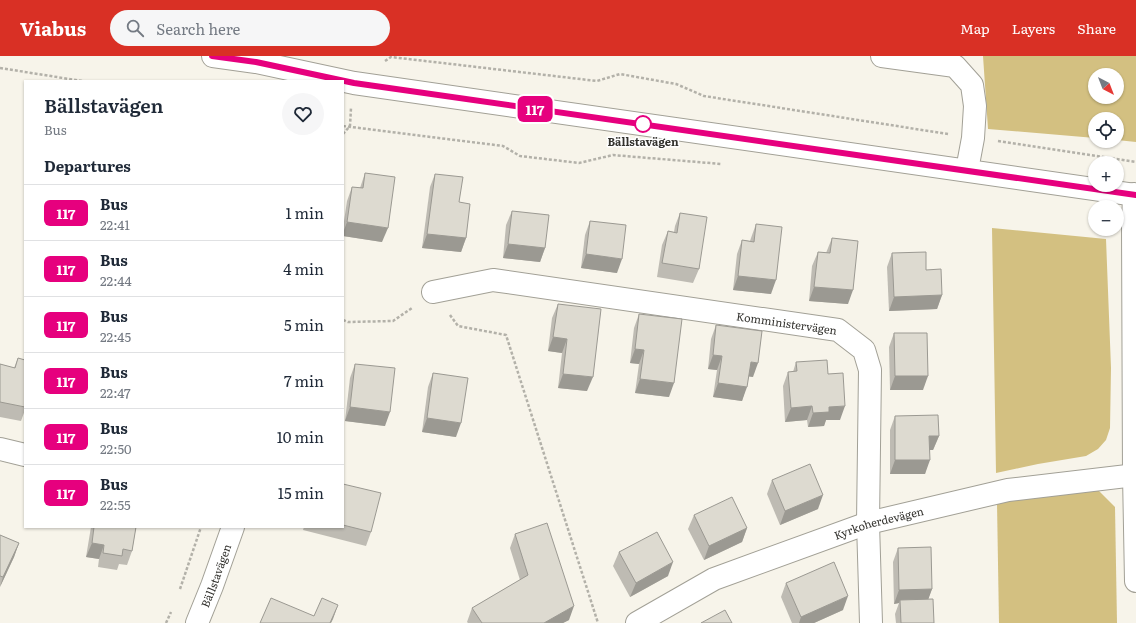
<!DOCTYPE html>
<meta charset="utf-8">
<style>
body{margin:0;font-family:Literata,serif;background:#f6f6f7;color:#1f2937;height:100vh;display:flex;flex-direction:column;font-size:15px;white-space:nowrap}
*{box-sizing:border-box;margin:0}
p{font-size:13px;color:#747a83}
.icon{flex:none;width:22px;height:22px;fill:none;stroke:currentColor;stroke-width:2;stroke-linecap:round;stroke-linejoin:round}
.map{position:relative;flex:1;overflow:hidden}
.panel{position:absolute;left:24px;top:24px;width:320px;height:448px;display:flex;flex-direction:column;background:#fff;border-radius:0px;box-shadow:0 1px 3px #0004}
.panel>*{flex:none}
.badge{padding:0 8px;border-radius:6px;font-size:14px;line-height:26px}
.needle{width:26px;rotate:138deg}
.buttons{position:absolute;left:1088px;top:12px;display:grid;gap:8px}
.buttons a{display:grid;place-items:center;width:36px;height:36px;border-radius:50%;background:#fff;box-shadow:0 1px 3px #0004;font-size:20px}
.map>.badge{position:absolute;translate:-50% -50%;box-shadow:0 0 0 2px #fff}
h2{padding:0 20px;font-size:15px;line-height:36px}
.round{display:grid;place-items:center;flex:none;width:42px;height:42px;border-radius:21px;background:#f6f6f7}
.summary{display:flex;align-items:center;justify-content:space-between;height:68px;padding:0 20px}
h1{font-size:19px;font-weight:600;line-height:30px}
ul{padding:0;list-style:none}
li{display:flex;align-items:center;gap:12px;height:56px;padding:0 20px;border-top:1px solid #e0e1e3}
li div{flex:1}
li b{display:block;font-size:15px}
li em{font-style:normal}
li .badge{min-width:44px;font-weight:700;text-align:center}
header{display:flex;align-items:center;gap:24px;box-sizing:border-box;height:56px;padding:0 20px;background:#d93025;color:#fff}
header strong{font-size:19px}
nav{display:flex;gap:22px;margin-inline-start:auto;font-size:14px}
.search{width:280px;height:36px;background:#f6f6f7;display:flex;align-items:center;gap:10px;box-sizing:border-box;padding:0 14px;border-radius:22px;color:#747a83;font-size:15px}
.map>svg:first-child{display:block}
</style>
<header>
<strong>Viabus</strong>
<div class="search"><svg class="icon" aria-label="search" viewBox="0 0 24 24"><circle cx="10" cy="10" r="6"/><path d="M15 15l6 6"/></svg>Search here</div>
<nav><a>Map</a><a>Layers</a><a>Share</a></nav>
</header>
<div class="map">
<svg width="1136" height="567" viewBox="0 0 1136 567">
<rect width="100%" height="100%" fill="#f7f4ea"/>
<g fill="#d3c081" fill-rule="evenodd">
<path d="M983,0H1136V86L1117,84V63H1095V82L988,73ZM1095,19H1117V41H1095Z"/>
<path d="M992,172L1106,183L1111,312L1110,372L1106,384L1098,393L1086,400L1038,408L996,417Z"/>
<path d="M1096,432L1115,451L1117,567H999L997,447Z"/>
</g>
<g fill="none" stroke-linecap="round" stroke-linejoin="round">
<g stroke="#a2a096" stroke-width="24">
<g id="minor">
<path d="M213,0L256,6L354,27L1136,139"/>
<path d="M882,0L955,10L972,29L975,50L973,82L967,114"/>
<path d="M1134,138L1133,170L1134,419L1136,525"/>
<path id="s1" d="M433,236L493,224L838,274L864,294L870,314L868,467L871,567"/>
<path d="M0,393L25,399"/>
<path id="s2" d="M197,567L212,530L233,471"/>
<path id="s3" d="M637,567L714,523L868,467L1008,434L1136,419"/>
</g>
</g>
<g stroke="#b3b1a9" stroke-width="2.5" stroke-dasharray="3 2" stroke-linecap="butt">
<path d="M385,5L391,1L597,25L620,18L676,28L704,40L948,78"/>
<path d="M0,12L82,25"/>
<path d="M343,70L503,90L520,100L579,107L613,99L721,108"/>
<path d="M343,78L350,70L351,52"/>
<path d="M998,85L1136,106"/>
<path d="M450,259L458,270L506,279L598,567"/>
<path d="M343,264L348,266L393,265L412,252"/>
<path d="M180,533L201,471"/>
<path d="M166,567L171,556"/>
</g>
<use href="#minor" stroke="#fff" stroke-width="22"/>
</g>
<g fill="#bebbb3">
<path d="M365,117L382,186L343,180V172L347,145L352,131L360,132Z"/>
<path d="M435,118L466,182L461,196L422,192L430,131Z"/>
<path d="M512,155L545,192L540,206L503,202L506,169Z"/>
<path d="M680,157L699,213L693,227L657,221L662,189L668,175L674,176L675,170Z"/>
<path d="M590,165L617,217L581,212L585,179Z"/>
<path d="M756,168L771,238L733,234L737,198L742,184L750,185L751,182Z"/>
<path d="M832,182L848,248L809,245L812,210L818,196L826,197Z"/>
<path d="M892,197L926,214L942,239L937,253L889,255L887,211Z"/>
<path d="M558,248L587,335L558,332L562,297L548,295L552,262Z"/>
<path d="M639,258L669,341L635,337L639,308L630,307L634,272Z"/>
<path d="M716,269L753,321L749,320L742,345L713,341L717,314L708,313L711,283Z"/>
<path d="M894,277L923,334H890L889,291Z"/>
<path d="M18,302L25,304V354L21,365L0,361V308L14,312Z"/>
<path d="M796,306L828,318L840,364H826L824,370L808,371L807,364L785,366L783,330L788,316H793Z"/>
<path d="M355,308L385,370L345,365L350,322Z"/>
<path d="M433,317L456,381L422,376L428,331Z"/>
<path d="M895,360L939,380L933,394H930L925,418H890V374Z"/>
<path d="M772,424L818,453L780,469L767,438Z"/>
<path d="M343,428L371,476L366,490L303,474L304,471H343Z"/>
<path d="M694,459L747,472L742,486L704,504L688,473Z"/>
<path d="M91,471H136L132,495L127,509L119,508L117,514L98,511L99,503L86,501Z"/>
<path d="M515,478L569,564L563,567H468L467,566L472,552L520,524L510,492Z"/>
<path d="M0,479L19,487L14,501L0,531Z"/>
<path d="M898,492L932,533L928,543L934,567H896L895,558L899,547L894,548L893,506Z"/>
<path d="M619,496L668,520L630,541L613,510Z"/>
<path d="M786,527L843,554L814,567H792L781,541Z"/>
</g>
<g fill="#9b9992">
<path d="M347,166L388,172L382,186L343,180V177Z"/>
<path d="M427,178L466,182L461,196L422,192Z"/>
<path d="M508,188L545,192L540,206L503,202Z"/>
<path d="M586,198L622,203L617,217L581,212Z"/>
<path d="M738,220L776,224L771,238L733,234Z"/>
<path d="M814,231L853,234L848,248L809,245Z"/>
<path d="M942,239L937,253L889,255L894,241Z"/>
<path d="M553,281L567,283L562,297L548,295Z"/>
<path d="M635,293L644,294L639,308L630,307Z"/>
<path d="M713,299L722,300L717,314L708,313Z"/>
<path d="M751,306L758,307L753,321L745,320Z"/>
<path d="M563,318L593,321L587,335L558,332Z"/>
<path d="M895,320H928L923,334H890Z"/>
<path d="M640,323L674,327L669,341L635,337Z"/>
<path d="M718,327L747,331L742,345L713,341Z"/>
<path d="M812,350L807,364L785,366L791,352Z"/>
<path d="M845,350L840,364H826L824,370L808,371L813,357L829,351Z"/>
<path d="M350,351L390,356L385,370L345,365Z"/>
<path d="M427,362L461,367L456,381L422,376Z"/>
<path d="M929,380H939L933,394H924Z"/>
<path d="M895,404H930L925,418H890Z"/>
<path d="M823,439L818,453L780,469L785,455Z"/>
<path d="M747,472L742,486L704,504L709,490Z"/>
<path d="M19,487L14,501L0,531L3,521Z"/>
<path d="M92,487L104,489L99,503L86,501Z"/>
<path d="M673,506L668,520L630,541L636,527Z"/>
<path d="M932,533L927,547L900,544L899,547L894,548L899,534Z"/>
<path d="M848,540L843,554L814,567H799L801,561Z"/>
<path d="M338,549L333,563L331,567H330Z"/>
<path d="M574,550L569,564L563,567H544Z"/>
</g>
<g fill="#dddad0" stroke="#9b9992">
<path d="M365,117L395,121L388,172L347,166L352,131L363,132Z"/>
<path d="M435,118L463,121L459,146L470,148L466,182L427,178Z"/>
<path d="M512,155L549,159L545,192L508,188Z"/>
<path d="M680,157L707,161L699,213L662,207L668,175L677,177Z"/>
<path d="M590,165L626,169L622,203L586,198Z"/>
<path d="M756,168L782,171L776,224L738,220L742,184L754,186Z"/>
<path d="M832,182L858,185L853,234L814,231L818,196L830,197Z"/>
<path d="M926,196V214L941,213L942,239L894,241L892,197Z"/>
<path d="M558,248L601,253L593,321L563,318L567,283L553,281Z"/>
<path d="M639,258L682,263L674,327L640,323L644,294L635,293Z"/>
<path d="M716,269L762,275L758,307L751,306L747,331L718,327L722,300L713,299Z"/>
<path d="M894,277H927L928,320H895Z"/>
<path d="M18,302L25,304V351L0,346V308L15,312Z"/>
<path d="M827,304L828,318L843,317L845,350L829,351V356L813,357L812,350L791,352L788,316L797,315L796,306Z"/>
<path d="M355,308L395,312L390,356L350,351Z"/>
<path d="M433,317L468,322L461,367L427,362Z"/>
<path d="M938,359L939,380H929L930,404H895V360Z"/>
<path d="M810,408L823,439L785,455L772,424Z"/>
<path d="M343,428L381,437L371,476L343,469Z"/>
<path d="M732,441L747,472L709,490L694,459Z"/>
<path d="M547,467L574,550L544,567H482L472,552L528,519L515,478Z"/>
<path d="M94,471H136L132,495L123,493L122,500L103,497L104,489L92,487Z"/>
<path d="M657,476L673,506L636,527L619,496Z"/>
<path d="M0,479L19,487L3,521L0,520Z"/>
<path d="M931,491L932,533L899,534L898,492Z"/>
<path d="M834,506L848,540L801,561L786,527Z"/>
<path d="M271,542L314,560L322,542L338,549L330,567H260Z"/>
<path d="M933,543L934,567H901L900,544Z"/>
<path d="M725,554L732,567H701Z"/>
</g>
<g fill="none" stroke-linecap="round" stroke-linejoin="round">
<g stroke="#fff" stroke-width="9">
<path id="line" d="M212,0L256,6L354,27L1136,139"/>
</g>
<use href="#line" stroke="#e6007e" stroke-width="6"/>
</g>
<circle fill="#fff" stroke="#e6007e" stroke-width="2" cx="643" cy="68" r="8"/>
<g text-anchor="middle" dominant-baseline="central" stroke-width="3" stroke-linejoin="round" paint-order="stroke">
<g font-size="11" font-weight="bold" fill="#33322e" stroke="#fff">
<text x="643" y="85">Bällstavägen</text>
</g>
<g font-size="11" fill="#33322e" stroke="#fff">
<text stroke="none"><textPath href="#s1" startOffset="358">Komministervägen</textPath></text>
<text stroke="none"><textPath href="#s3" startOffset="263">Kyrkoherdevägen</textPath></text>
<text stroke="none"><textPath href="#s2" startOffset="51">Bällstavägen</textPath></text>
</g>
</g>
</svg>
<div class="buttons">
<a><svg class="needle" viewBox="-14 -14 28 28"><path d="M0-13l5 13h-10z" fill="#e53935"/><path d="M0 13l5-13h-10z" fill="#747a83"/></svg></a>
<a><svg class="icon" aria-label="locate" viewBox="0 0 24 24"><circle cx="12" cy="12" r="6"/><path d="M12 2v4M12 18v4M2 12h4M18 12h4"/></svg></a>
<a>+</a>
<a>−</a>
</div>
<b class="badge" style="left:535px;top:53px;background:#e6007e;color:#fff">117</b>
<section class="panel">
<div class="summary"><div><h1>Bällstavägen</h1><p>Bus</p></div><a class="round"><svg class="icon" aria-label="heart" viewBox="0 0 24 24"><path d="M12 20l-8-8c-3-5 5-10 8-4 3-6 11-1 8 4z"/></svg></a></div>
<h2>Departures</h2>
<ul>
<li><span class="badge" style="background:#e6007e;color:#fff">117</span><div><b>Bus</b><p>22:41</p></div><em>1 min</em></li>
<li><span class="badge" style="background:#e6007e;color:#fff">117</span><div><b>Bus</b><p>22:44</p></div><em>4 min</em></li>
<li><span class="badge" style="background:#e6007e;color:#fff">117</span><div><b>Bus</b><p>22:45</p></div><em>5 min</em></li>
<li><span class="badge" style="background:#e6007e;color:#fff">117</span><div><b>Bus</b><p>22:47</p></div><em>7 min</em></li>
<li><span class="badge" style="background:#e6007e;color:#fff">117</span><div><b>Bus</b><p>22:50</p></div><em>10 min</em></li>
<li><span class="badge" style="background:#e6007e;color:#fff">117</span><div><b>Bus</b><p>22:55</p></div><em>15 min</em></li>
</ul>
</section>
</div>
